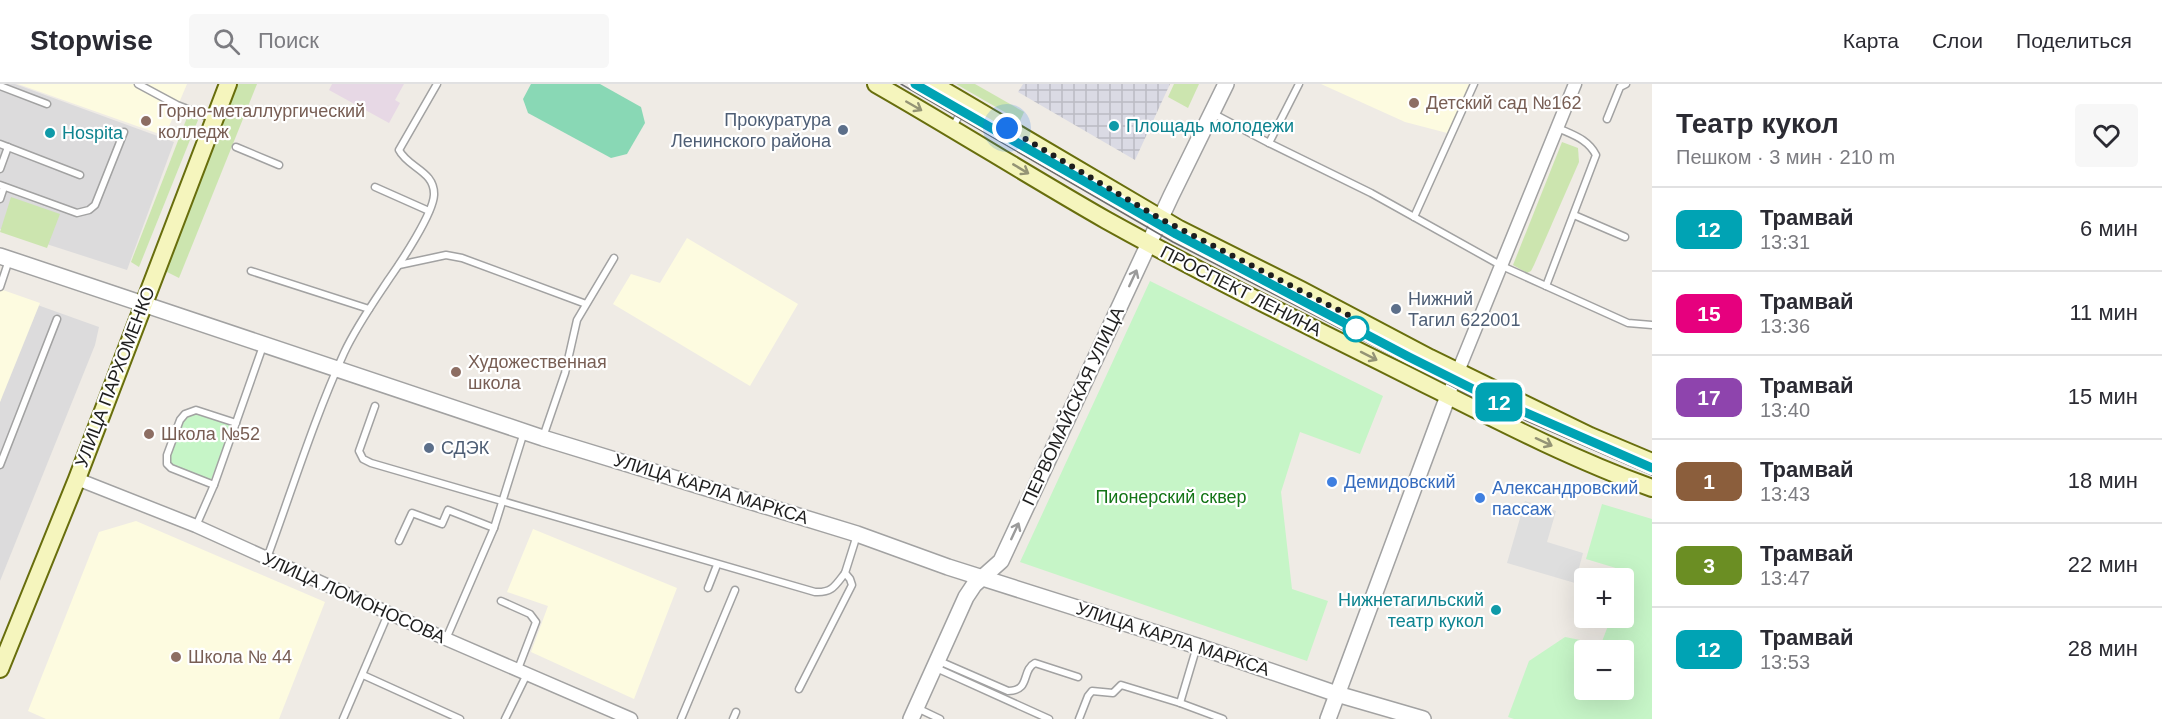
<!DOCTYPE html>
<html lang="ru">
<meta charset="utf-8">
<style>
body{margin:0;font-family:Arial,sans-serif;background:#f7f7f7;color:#2b2b33;height:100vh;display:flex;flex-direction:column;font-size:22px;white-space:nowrap}
*{box-sizing:border-box;margin:0}
p{font-size:20px;color:#7c7c81}
.icon{flex:none;width:33px;height:33px;fill:none;stroke:currentColor;stroke-width:2;stroke-linecap:round;stroke-linejoin:round}
.map{position:relative;flex:1;overflow:hidden}
.side{display:flex;flex-direction:column;background:#fff;width:510px}
.side>*{flex:none}
.badge{padding:0 12px;border-radius:9px;font-size:21px;line-height:39px}
.tools{position:absolute;left:1574px;top:484px;display:grid;gap:12px}
.tools a{display:grid;place-items:center;width:60px;height:60px;border-radius:6px;background:#fff;box-shadow:0 6px 24px #0002;font-size:30px}
.you{position:absolute;width:30px;height:30px;margin:-15px;border:4px solid #fff;border-radius:50%;background:#1a73e8;box-shadow:0 0 0 9px #1a73e833}
.map>.badge{position:absolute;translate:-50% -50%;box-shadow:0 0 0 3px #fff}
.round{display:grid;place-items:center;flex:none;width:63px;height:63px;border-radius:6px;background:#f7f7f7}
.head{display:flex;align-items:center;justify-content:space-between;height:102px;padding:0 24px}
h1{font-size:28px;font-weight:700;line-height:45px}
ul{padding:0;list-style:none}
li{display:flex;align-items:center;gap:18px;height:84px;padding:0 24px;border-top:2px solid #e1e1e2}
li div{flex:1}
li b{display:block;font-size:22px}
li em{font-style:normal}
li .badge{min-width:66px;font-weight:700;text-align:center}
header{display:flex;align-items:center;gap:36px;box-sizing:border-box;height:84px;padding:0 30px;background:#fff;border-bottom:2px solid #e1e1e2}
header strong{font-size:28px}
nav{display:flex;gap:33px;margin-inline-start:auto;font-size:21px}
.search{width:420px;height:54px;background:#f7f7f7;display:flex;align-items:center;gap:15px;box-sizing:border-box;padding:0 21px;border-radius:6px;color:#7c7c81;font-size:22px}
main{display:flex;flex:1;min-height:0}
.map>svg:first-child{display:block}
</style>
<header>
<strong>Stopwise</strong>
<div class="search"><svg class="icon" aria-label="search" viewBox="0 0 24 24"><circle cx="10" cy="10" r="6"/><path d="M15 15l6 6"/></svg>Поиск</div>
<nav><a>Карта</a><a>Слои</a><a>Поделиться</a></nav>
</header>
<main>
<div class="map">
<svg width="1652" height="635" viewBox="0 0 1652 635">
<defs>
<pattern id="plaza-grid" width="8" height="8" patternUnits="userSpaceOnUse" patternTransform="scale(1.5)"><rect width="8" height="8" fill="#dadae4"/><path d="M0 4h8M4 0v8" fill="none" stroke="#bbbbc3"/></pattern>
</defs>
<rect width="100%" height="100%" fill="#efebe5"/>
<g fill="#dcdbdc">
<path d="M0,0H15L174,58L127,186L0,145Z"/>
<path d="M32,219L99,243L95,261L0,497V318Z"/>
</g>
<path fill="#e7d8e5" d="M332,0H404L395,16L400,19L389,39L329,6Z"/>
<g fill="#fdfbe0">
<path d="M18,0H187L165,52Z"/>
<path d="M1321,0H1474L1451,50L1405,38Z"/>
<path d="M687,154L798,220L750,302L613,220L631,190L660,199Z"/>
<path d="M0,205L40,219L0,318Z"/>
<path d="M136,437L325,518L279,635H46L28,627L99,448Z"/>
<path d="M533,445L677,504L634,615L531,568L548,522L507,508Z"/>
</g>
<g fill="#cce5af">
<path d="M235,0H257L179,194L161,185Z"/>
<path d="M956,0H975L1024,28L1020,37Z"/>
<path d="M1174,0H1199L1188,24L1168,13Z"/>
<path d="M188,31L198,36L139,183L131,178Z"/>
<path d="M1562,58L1578,64L1579,78L1534,181L1531,187L1527,189L1513,181Z"/>
<path d="M11,113L60,130L47,164L0,148Z"/>
</g>
<g fill="#c6f5c7" fill-rule="evenodd">
<path d="M1150,197L1383,312L1360,370L1300,348L1281,408L1292,505L1328,517L1307,577L1020,478Z"/>
<path d="M188,324L232,340L211,396L167,380Z"/>
<path d="M1602,420L1652,435V635H1514L1508,633L1529,577L1565,553L1601,560L1611,534H1623V504L1629,488L1586,475ZM1584,567H1623V606H1584Z"/>
</g>
<path fill="#89d8b5" d="M531,0H600L641,23L645,39L627,70L611,74L528,29L523,15Z"/>
<path fill="#dedede" d="M1525,417L1556,427L1547,458L1583,469L1575,499L1507,479Z"/>
<path fill="url(#plaza-grid)" d="M1023,0H1170L1135,76L1018,8Z"/>
<g fill="none" stroke-linecap="round" stroke-linejoin="round">
<g stroke="#a2a2a2" stroke-width="9">
<g id="service">
<path d="M138,0L177,21L214,35"/>
<path d="M0,2L47,20"/>
<path d="M1212,29L1269,59L1371,109L1502,182L1546,202L1596,71C1588,55 1573,51 1558,44"/>
<path d="M1607,35L1620,3L1626,0"/>
<path d="M953,43L965,20"/>
<path d="M1269,59L1299,0"/>
<path d="M0,60L80,91"/>
<path d="M236,63L279,81"/>
<path d="M0,85L8,63"/>
<path d="M0,101L77,129L89,126L95,121L124,48"/>
<path d="M375,103L429,127"/>
<path d="M0,115L4,103"/>
<path d="M1574,131L1625,153"/>
<path d="M1414,133L1474,0"/>
<path d="M399,181L446,171L462,174L586,220"/>
<path d="M251,187L369,225"/>
<path d="M1546,202L1628,239L1652,241"/>
<path d="M0,203L9,176"/>
<path d="M375,322L359,367L363,375L371,379L815,508C832,509 835,502 845,489"/>
<path d="M543,353L565,289L577,236L614,174"/>
<path d="M0,381L57,235"/>
<path d="M214,401L171,384L167,380V371L180,336L185,330L196,326L236,339"/>
<path d="M196,442L214,401L263,262"/>
<path d="M399,457L412,429L442,440L448,426L494,444"/>
<path d="M267,474C292,406 314,335 344,269C356,243 373,219 389,195C401,178 433,130 434,111C435,87 408,84 399,66L437,0"/>
<path d="M708,504L717,481"/>
<path d="M501,517L530,530L536,538L518,585"/>
<path d="M446,555L494,444L524,348"/>
<path d="M939,577L1008,607C1031,607 1021,586 1035,579L1078,593"/>
<path d="M936,584L1049,635"/>
<path d="M363,591L460,635"/>
<path d="M799,605L852,501L850,495L845,489L857,451"/>
<path d="M1180,619L1223,635"/>
<path d="M917,624L940,635"/>
<path d="M343,635L388,530"/>
<path d="M505,635L527,590"/>
<path d="M681,635L735,506"/>
<path d="M733,635L736,628"/>
<path d="M1079,635L1088,612L1092,607L1113,609L1121,601L1180,619L1197,562"/>
</g>
</g>
<g stroke="#a2a2a2" stroke-width="15">
<g id="minor">
<path d="M1448,312L1575,0"/>
<path d="M77,395L196,442L446,555L631,635"/>
</g>
</g>
<g stroke="#a2a2a2" stroke-width="18">
<g id="tertiary">
<path d="M0,172L543,354L857,450L948,483L1197,562L1337,610L1423,635"/>
<path d="M911,635L966,513L974,501L1001,477L1171,112L1226,0"/>
<path d="M1328,635L1448,312"/>
</g>
</g>
<g stroke="#686e0d" stroke-width="20">
<g id="secondary">
<path d="M876,0C953,44 1029,92 1106,136C1203,190 1302,239 1401,288C1483,329 1566,373 1652,404"/>
<path d="M933,0L1179,145L1301,206L1430,274L1590,352L1652,378"/>
<path d="M0,585L77,395L228,0"/>
</g>
</g>
<use href="#service" stroke="#fff" stroke-width="6"/>
<use href="#minor" stroke="#fff" stroke-width="12"/>
<use href="#tertiary" stroke="#fff" stroke-width="15"/>
<use href="#secondary" stroke="#f5f5bd" stroke-width="16"/>
<path stroke="#6c6c6c" stroke-width="1.5" d="M901,0L1173,158L1481,317L1652,391"/>
</g>
<defs><path id="oneway-shaft" d="M-6 0H5M1.5-3L5.5 0L1.5 3" fill="none" stroke-width="1.6" stroke-linecap="round" stroke-linejoin="round" transform="scale(1.5)"/></defs>
<g stroke="#949475">
<use href="#oneway-shaft" transform="translate(914 22) rotate(30)"/>
<use href="#oneway-shaft" transform="translate(1021 85) rotate(31)"/>
<use href="#oneway-shaft" transform="translate(1369 272) rotate(27)"/>
<use href="#oneway-shaft" transform="translate(1544 358) rotate(25)"/>
</g>
<g stroke="#9a9a9a">
<use href="#oneway-shaft" transform="translate(1133 194) rotate(-65)"/>
<use href="#oneway-shaft" transform="translate(1015 447) rotate(-65)"/>
</g>
<g fill="none" stroke-linecap="round" stroke-linejoin="round">
<g stroke="#fff" stroke-width="14">
<path id="line" d="M915,0L1176,150L1409,273L1483,310L1652,384"/>
</g>
<use href="#line" stroke="#00a3b4" stroke-width="9"/>
<path stroke="#1e1e1e" stroke-width="6" stroke-dasharray="0 10.8" d="M1007,44L1161,135L1356,235V245"/>
</g>
<g fill="#8d6e63" stroke="#fff" stroke-width="2">
<circle cx="1414" cy="19" r="6"/>
<circle cx="146" cy="37" r="6"/>
<circle cx="456" cy="288" r="6"/>
<circle cx="149" cy="350" r="6"/>
<circle cx="176" cy="573" r="6"/>
</g>
<g fill="#0f9aa8" stroke="#fff" stroke-width="2">
<circle cx="1114" cy="42" r="6"/>
<circle cx="50" cy="49" r="6"/>
<circle cx="1496" cy="526" r="6"/>
</g>
<g fill="#5c6f8a" stroke="#fff" stroke-width="2">
<circle cx="843" cy="46" r="6"/>
<circle cx="1396" cy="225" r="6"/>
<circle cx="429" cy="364" r="6"/>
</g>
<circle fill="#fff" stroke="#00a3b4" stroke-width="3" cx="1356" cy="245" r="12"/>
<g fill="#3f7fe0" stroke="#fff" stroke-width="2">
<circle cx="1332" cy="398" r="6"/>
<circle cx="1480" cy="414" r="6"/>
</g>
<g text-anchor="middle" dominant-baseline="central" stroke-width="4.5" stroke-linejoin="round" paint-order="stroke">
<g font-size="18" fill="#785e54" stroke="#fff" text-anchor="start">
<text x="1426" y="19">Детский сад №162</text>
<text x="158" y="27">Горно-металлургический<tspan x="158" dy="21">колледж</tspan></text>
<text x="468" y="278">Художественная<tspan x="468" dy="21">школа</tspan></text>
<text x="161" y="350">Школа №52</text>
<text x="188" y="573">Школа № 44</text>
</g>
<g font-size="18" fill="#4e5e75" stroke="#fff" text-anchor="start">
<text x="831" y="36" text-anchor="end">Прокуратура<tspan x="831" dy="21">Ленинского района</tspan></text>
<text x="1408" y="215">Нижний<tspan x="1408" dy="21">Тагил 622001</tspan></text>
<text x="441" y="364">СДЭК</text>
</g>
<g font-size="18" fill="#0d838f" stroke="#fff" text-anchor="start">
<text x="1126" y="42">Площадь молодежи</text>
<text x="62" y="49">Hospita</text>
<text x="1484" y="516" text-anchor="end">Нижнетагильский<tspan x="1484" dy="21">театр кукол</tspan></text>
</g>
<g font-size="18" fill="#1e1e1e" stroke="#fff">
<text transform="translate(1241 207) rotate(27)">ПРОСПЕКТ ЛЕНИНА</text>
<text transform="translate(115 293) rotate(-69)">УЛИЦА ПАРХОМЕНКО</text>
<text transform="translate(1073 322) rotate(-65)">ПЕРВОМАЙСКАЯ УЛИЦА</text>
<text transform="translate(711 405) rotate(17)">УЛИЦА КАРЛА МАРКСА</text>
<text transform="translate(354 514) rotate(24)">УЛИЦА ЛОМОНОСОВА</text>
<text transform="translate(1173 555) rotate(18)">УЛИЦА КАРЛА МАРКСА</text>
</g>
<g font-size="18" fill="#366cbe" stroke="#fff" text-anchor="start">
<text x="1344" y="398">Демидовский</text>
<text x="1492" y="404">Александровский<tspan x="1492" dy="21">пассаж</tspan></text>
</g>
<g font-size="18" fill="#147517" stroke="#fff">
<text x="1171" y="413">Пионерский сквер</text>
</g>
</g>
</svg>
<div class="tools">
<a>+</a>
<a>−</a>
</div>
<div class="you" style="left:1007px;top:44px"></div>
<b class="badge" style="left:1499px;top:318px;background:#00a3b4;color:#fff">12</b>
</div>
<section class="side">
<div class="head"><div><h1>Театр кукол</h1><p>Пешком · 3 мин · 210 m</p></div><a class="round"><svg class="icon" aria-label="heart" viewBox="0 0 24 24"><path d="M12 20l-8-8c-3-5 5-10 8-4 3-6 11-1 8 4z"/></svg></a></div>
<ul>
<li><span class="badge" style="background:#00a3b4;color:#fff">12</span><div><b>Трамвай</b><p>13:31</p></div><em>6 мин</em></li>
<li><span class="badge" style="background:#e6007e;color:#fff">15</span><div><b>Трамвай</b><p>13:36</p></div><em>11 мин</em></li>
<li><span class="badge" style="background:#8e44ad;color:#fff">17</span><div><b>Трамвай</b><p>13:40</p></div><em>15 мин</em></li>
<li><span class="badge" style="background:#8b5e3c;color:#fff">1</span><div><b>Трамвай</b><p>13:43</p></div><em>18 мин</em></li>
<li><span class="badge" style="background:#6b8e23;color:#fff">3</span><div><b>Трамвай</b><p>13:47</p></div><em>22 мин</em></li>
<li><span class="badge" style="background:#00a3b4;color:#fff">12</span><div><b>Трамвай</b><p>13:53</p></div><em>28 мин</em></li>
</ul>
</section>
</main>
